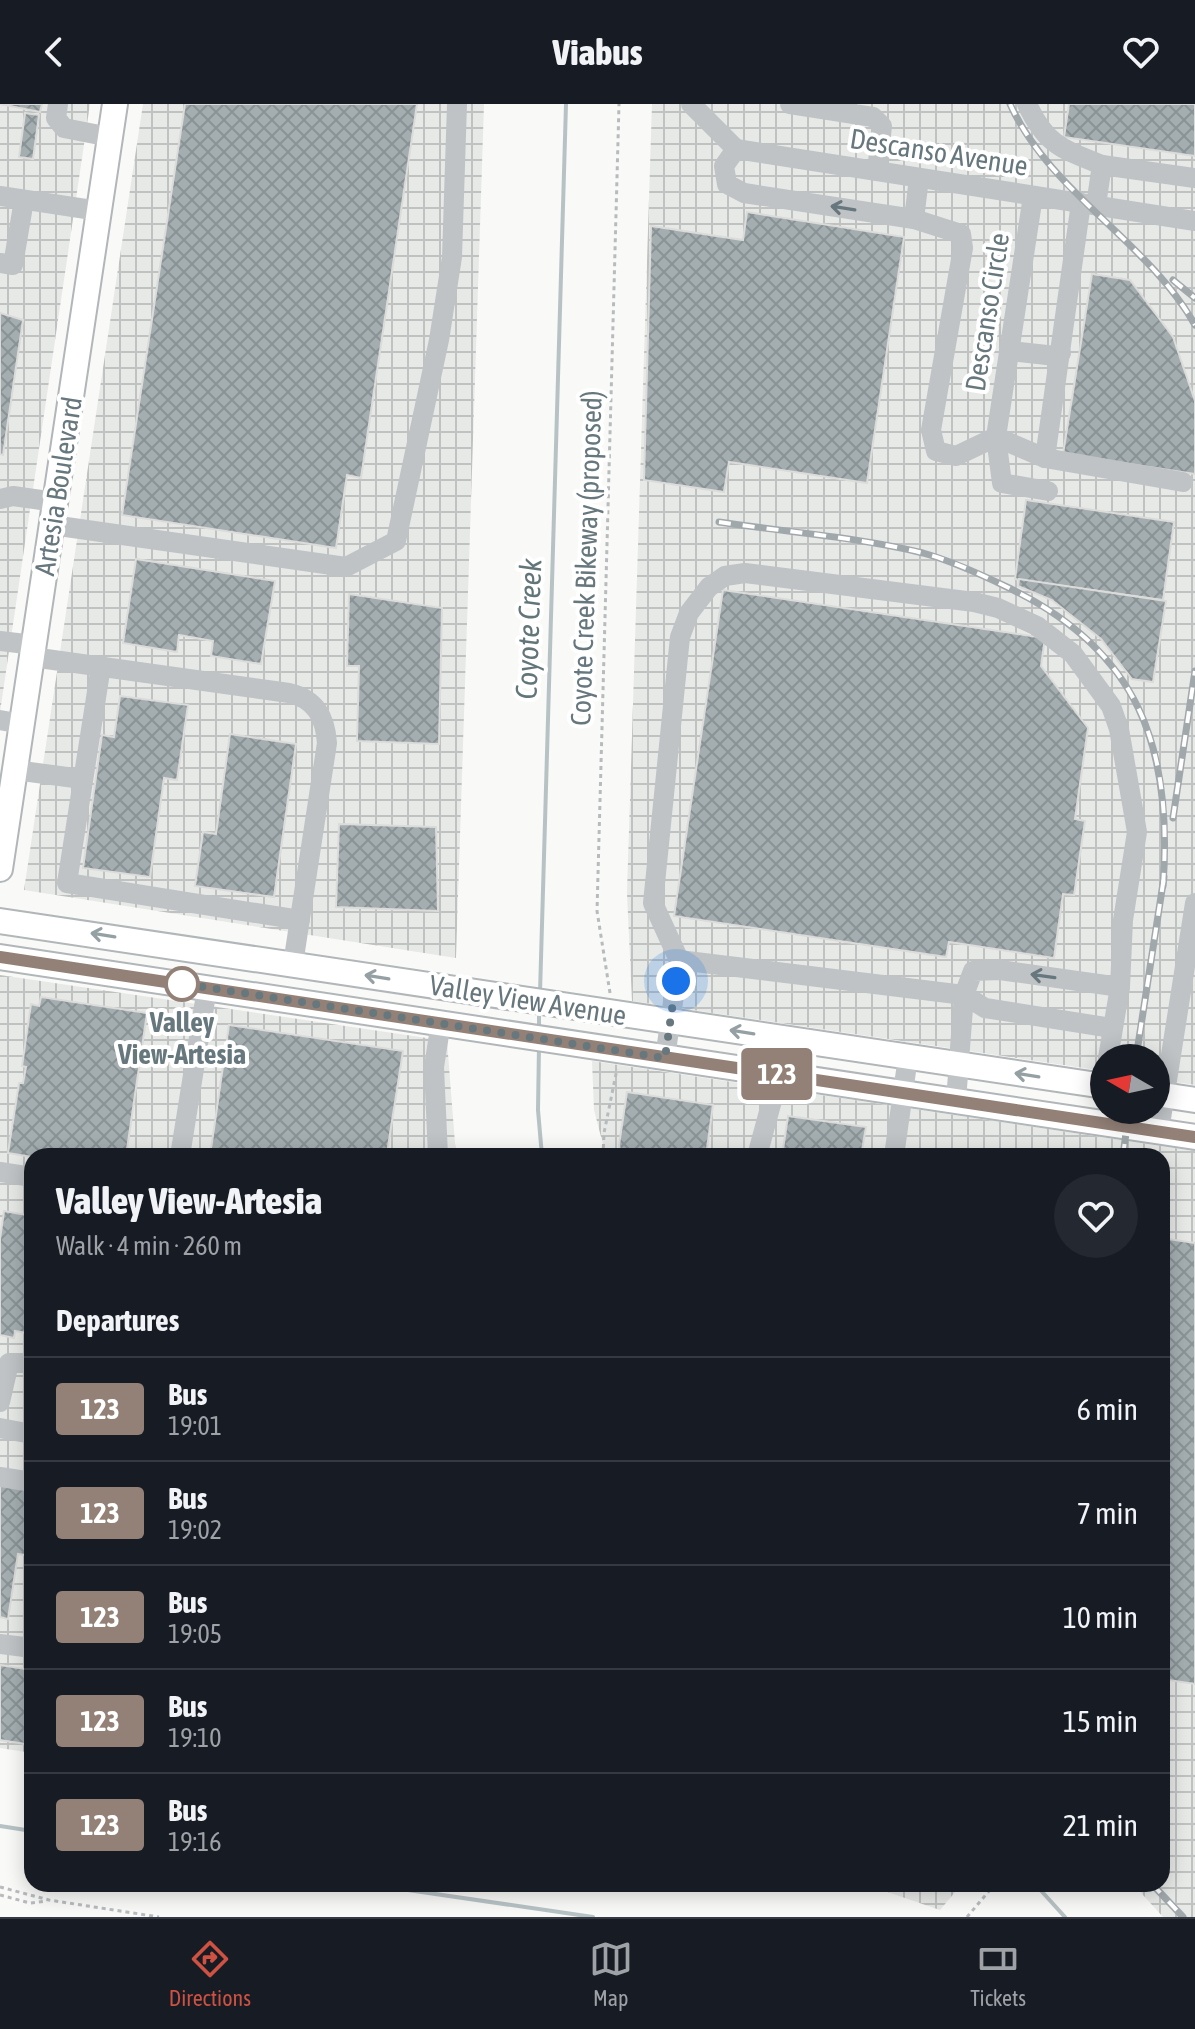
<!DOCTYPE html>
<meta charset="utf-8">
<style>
body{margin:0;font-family:"Asap Condensed",sans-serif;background:#242831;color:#f1f3f6;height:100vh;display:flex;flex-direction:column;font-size:30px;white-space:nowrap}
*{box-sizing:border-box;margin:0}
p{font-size:26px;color:#9ea1a6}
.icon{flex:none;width:44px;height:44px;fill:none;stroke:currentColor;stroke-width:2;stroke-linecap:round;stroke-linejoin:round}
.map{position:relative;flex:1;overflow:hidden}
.drawer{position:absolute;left:24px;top:1044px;width:1146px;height:744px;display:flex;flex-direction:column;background:#171b24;border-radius:24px;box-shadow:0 4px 20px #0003}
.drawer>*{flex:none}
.badge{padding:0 16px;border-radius:6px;font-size:28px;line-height:52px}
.needle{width:52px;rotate:279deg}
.controls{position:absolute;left:1090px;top:940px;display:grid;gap:16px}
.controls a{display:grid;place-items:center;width:80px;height:80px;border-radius:50%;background:#171b24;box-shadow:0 4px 20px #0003;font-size:40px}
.you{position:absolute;width:40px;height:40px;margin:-20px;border:6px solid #fff;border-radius:50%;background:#1a73e8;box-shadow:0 0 0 12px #1a73e833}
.map>.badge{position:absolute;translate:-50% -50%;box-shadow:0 0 0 4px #fff}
h2{padding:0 32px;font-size:30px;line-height:72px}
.round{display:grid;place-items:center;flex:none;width:84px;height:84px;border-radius:42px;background:#242831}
.headline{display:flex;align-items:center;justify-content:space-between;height:136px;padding:0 32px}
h1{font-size:38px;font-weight:800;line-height:60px}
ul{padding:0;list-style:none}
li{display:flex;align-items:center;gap:24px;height:104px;padding:0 32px;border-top:2px solid #363941}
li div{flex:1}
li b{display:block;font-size:30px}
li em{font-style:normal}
li .badge{min-width:88px;font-weight:700;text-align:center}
header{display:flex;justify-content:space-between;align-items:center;height:104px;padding:0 32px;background:#171b24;font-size:36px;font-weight:800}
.dock{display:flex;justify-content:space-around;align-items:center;height:112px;border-top:2px solid #363941;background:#171b24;font-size:22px;color:#9ea1a6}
.dock a{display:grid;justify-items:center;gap:4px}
.dock .active{color:#ce5142}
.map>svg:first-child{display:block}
</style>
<header><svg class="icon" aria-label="back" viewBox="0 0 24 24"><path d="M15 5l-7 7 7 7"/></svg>Viabus<svg class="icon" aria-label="heart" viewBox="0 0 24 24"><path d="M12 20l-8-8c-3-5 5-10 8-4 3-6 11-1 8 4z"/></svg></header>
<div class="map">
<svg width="1195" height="1813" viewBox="0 0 1195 1813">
<defs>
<pattern id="industrial-grid" width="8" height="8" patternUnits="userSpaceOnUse" patternTransform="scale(2)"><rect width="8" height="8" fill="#e7e9e7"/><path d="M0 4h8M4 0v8" fill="none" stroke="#bfc2c0"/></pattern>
<pattern id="building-cross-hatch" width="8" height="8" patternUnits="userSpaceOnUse" patternTransform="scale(2)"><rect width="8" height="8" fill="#a4aeb1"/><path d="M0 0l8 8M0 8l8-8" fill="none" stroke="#899295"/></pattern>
</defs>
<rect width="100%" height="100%" fill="#f9f9f7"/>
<g fill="url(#industrial-grid)">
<path d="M0,0H90L0,608Z"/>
<path d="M143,0H484L456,854L24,786Z"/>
<path d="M652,0H1195V981L1156,975V954H1104V967L632,897L627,789Z"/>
<path d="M0,871L447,937L456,1052H32V1649L0,1644Z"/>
<path d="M592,957L1195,1047V1813H1163L1133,1780H1162V1052H606L594,1006Z"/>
<path d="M864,1780H950L956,1787L940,1806Z"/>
</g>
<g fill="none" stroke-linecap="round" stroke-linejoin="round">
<g stroke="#b7c2c5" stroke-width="4">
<path d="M540,889L566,0"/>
<path d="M539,925V906"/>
<path d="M539,942L538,1006L542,1052"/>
<path d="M0,1722L32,1727"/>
<path d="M367,1780L593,1813"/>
<path d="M1035,1780L1065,1813"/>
</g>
</g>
<g fill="url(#building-cross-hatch)" stroke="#dbdbd9" stroke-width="2">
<path d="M0,0H42L40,8Z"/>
<path d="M185,0H417L361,374L347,371L336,444L122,411Z"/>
<path d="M1069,0H1195V52L1064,33Z"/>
<path d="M25,9L39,11L33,55L19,53Z"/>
<path d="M747,108L904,133L867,379L729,358L724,388L644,376L651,122L743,136Z"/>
<path d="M1092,170L1130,176L1173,233L1195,297V370L1063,350Z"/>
<path d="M0,209L23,216L3,351L0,350Z"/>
<path d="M1026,396L1174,418L1163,496L1015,475Z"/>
<path d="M136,455L275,477L261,560L211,552L213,537L179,531L177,548L123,539Z"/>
<path d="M1019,475L1166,497L1153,578L1132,575L1101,535L1052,496L1018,482Z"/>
<path d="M723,486L1045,534L1041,562L1088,624L1075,715L1085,717L1074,791L1063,790L1054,854L949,838L946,853L674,812Z"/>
<path d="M349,490L442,504L439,640L357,637L359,562H347Z"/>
<path d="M120,592L188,601L177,676L164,674L150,773L83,764L102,631L114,633Z"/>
<path d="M230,630L296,640L274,793L195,782L203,728L216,730Z"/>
<path d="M339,720L436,723L438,807L336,803Z"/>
<path d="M41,893L147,909L126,1052L32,1053L8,1049L19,979H23L26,963L22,962L31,900L39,902Z"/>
<path d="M229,921L403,947L387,1049L392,1052H210Z"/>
<path d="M627,988L713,1001L706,1052H621L619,1041Z"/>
<path d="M788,1012L866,1023L861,1052H782Z"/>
<path d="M4,1107L32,1112V1230L15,1227L14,1234L0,1231V1135Z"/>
<path d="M1162,1134L1195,1139V1580L1162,1575Z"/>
<path d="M0,1381L32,1386V1452L18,1450L8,1515L0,1513Z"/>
<path d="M0,1561L32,1566V1641L0,1636Z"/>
</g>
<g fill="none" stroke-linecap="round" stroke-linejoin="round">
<g stroke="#b1b6b9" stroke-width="28">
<g id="major">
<path d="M0,765L115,0"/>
<path d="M0,817L1104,982"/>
<path d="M0,853L1195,1033"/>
<path d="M1156,990L1195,996"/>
</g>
</g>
<g stroke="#b7bbbd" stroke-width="3" stroke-dasharray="4 4" stroke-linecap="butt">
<path d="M610,889L597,807L619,0"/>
<path d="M603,1052L604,1029L617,965"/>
<path d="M0,1783L49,1796L159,1813"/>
<path d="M0,1791L30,1799L47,1797"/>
<path d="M967,1813L995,1780"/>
</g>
<g stroke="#bfc3c6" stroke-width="20">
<path d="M58,0L56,14L64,24L110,33"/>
<path d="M691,0L736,45L1195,117"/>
<path d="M790,0L873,13L882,22L877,67"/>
<path d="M1027,0C1046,41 1062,45 1102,61"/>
<path d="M736,45L724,62L727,80L744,89L914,115L961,130L963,144L931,326L936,347L956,352L996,333L1045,354L1183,378"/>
<path d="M0,92L99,107"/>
<path d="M1033,92L996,333L1002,379L1048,387"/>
<path d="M1096,101L1102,61L1195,74"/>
<path d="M914,115L919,74"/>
<path d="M0,159L13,161L24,96"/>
<path d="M1010,247L1056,252L1061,249"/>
<path d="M1045,354L1081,99"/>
<path d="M0,395L13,392L55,398"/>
<path d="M52,421L346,463L396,437L439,236L452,153L457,0"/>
<path d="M0,537L34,541"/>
<path d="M32,553L289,589C315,595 325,612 327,639L293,860"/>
<path d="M101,562L67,779L300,816"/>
<path d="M0,616L22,620"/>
<path d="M15,666L82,675"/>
<path d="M679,856L653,799L680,533L689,509L709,483L725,472L745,469L974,498L998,504L1037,522L1073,550L1111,602L1119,625L1137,728L1123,816L1120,883L1108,954"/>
<path d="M665,954L679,856L964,891L985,904L1112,924"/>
<path d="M956,997L964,891L973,867L1000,866L1120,883"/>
<path d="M1159,1027L1195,799"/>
<path d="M180,1052L207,884"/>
<path d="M438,1052L434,963L441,918"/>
<path d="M757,1052L779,971"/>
<path d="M894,1052L908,953"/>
<path d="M0,1068L32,1073"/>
<path d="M0,1298L9,1259H32"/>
<path d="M0,1324L32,1330"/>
<path d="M0,1373L32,1378"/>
<path d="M0,1540L32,1544"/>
</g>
<use href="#major" stroke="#fff" stroke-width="24"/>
<g stroke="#a1a8ac" stroke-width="7">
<g id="rail">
<path d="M1010,0C1051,90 1147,136 1195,221"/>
<path d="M1173,176L1195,194"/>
<path d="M719,418C786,428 857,433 923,449C952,457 980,470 1007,483C1139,546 1173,643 1163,782"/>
<path d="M1173,714L1195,567"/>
<path d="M1136,954L1164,773"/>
<path d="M1123,1052L1129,1006"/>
<path d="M1152,1780L1183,1813"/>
</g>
</g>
<use href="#rail" stroke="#fff" stroke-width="4" stroke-dasharray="12" stroke-linecap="butt"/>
</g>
<defs><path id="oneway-shaft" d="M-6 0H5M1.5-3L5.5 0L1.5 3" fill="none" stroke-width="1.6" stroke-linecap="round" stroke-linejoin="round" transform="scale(2)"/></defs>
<g stroke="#67777e">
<use href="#oneway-shaft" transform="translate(843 104) rotate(-171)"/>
<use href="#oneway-shaft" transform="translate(1043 872) rotate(-172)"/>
</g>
<g stroke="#95a0a5">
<use href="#oneway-shaft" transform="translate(103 831) rotate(-171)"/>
<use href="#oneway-shaft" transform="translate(377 873) rotate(-171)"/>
<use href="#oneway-shaft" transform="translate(742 928) rotate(-171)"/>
<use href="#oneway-shaft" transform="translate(1027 971) rotate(-171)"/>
</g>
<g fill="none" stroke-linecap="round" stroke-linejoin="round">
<g stroke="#fff" stroke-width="18">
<path id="line" d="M0,853L1195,1033"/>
</g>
<use href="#line" stroke="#938177" stroke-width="12"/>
<path stroke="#67777e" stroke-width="8" stroke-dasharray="0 14.4" d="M182,880L178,879L665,954L676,877"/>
</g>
<circle fill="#fff" stroke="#938177" stroke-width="4" cx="182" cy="880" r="16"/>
<g text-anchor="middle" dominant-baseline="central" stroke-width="8" stroke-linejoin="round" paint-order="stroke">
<g font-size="28" fill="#67777e" stroke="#fff">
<text transform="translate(939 48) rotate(9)">Descanso Avenue</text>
<text transform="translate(987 208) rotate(-81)">Descanso Circle</text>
<text transform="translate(58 382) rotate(-81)">Artesia Boulevard</text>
<text transform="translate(586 454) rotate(-88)">Coyote Creek Bikeway (proposed)</text>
<text transform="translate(528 896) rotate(9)">Valley View Avenue</text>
</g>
<g font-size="28" font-weight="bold" fill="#67777e" stroke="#fff">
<text x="182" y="918">Valley<tspan x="182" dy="32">View-Artesia</tspan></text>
</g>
<g font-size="30" font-style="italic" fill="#627578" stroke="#fff">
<text transform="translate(528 525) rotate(-88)">Coyote Creek</text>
</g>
</g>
</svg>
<div class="controls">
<a><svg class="needle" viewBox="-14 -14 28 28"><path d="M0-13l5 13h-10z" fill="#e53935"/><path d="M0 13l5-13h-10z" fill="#9ea1a6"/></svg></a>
</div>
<div class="you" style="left:676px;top:877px"></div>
<b class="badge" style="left:777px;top:970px;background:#938177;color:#fff">123</b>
<section class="drawer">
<div class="headline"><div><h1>Valley View-Artesia</h1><p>Walk · 4 min · 260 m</p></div><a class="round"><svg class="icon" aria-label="heart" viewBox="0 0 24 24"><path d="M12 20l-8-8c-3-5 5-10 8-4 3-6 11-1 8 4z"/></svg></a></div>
<h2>Departures</h2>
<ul>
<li><span class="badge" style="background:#938177;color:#fff">123</span><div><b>Bus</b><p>19:01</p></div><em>6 min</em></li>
<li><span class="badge" style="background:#938177;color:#fff">123</span><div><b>Bus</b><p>19:02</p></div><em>7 min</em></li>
<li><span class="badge" style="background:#938177;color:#fff">123</span><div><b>Bus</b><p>19:05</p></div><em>10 min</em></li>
<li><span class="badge" style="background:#938177;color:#fff">123</span><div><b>Bus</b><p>19:10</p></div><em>15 min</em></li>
<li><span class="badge" style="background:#938177;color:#fff">123</span><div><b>Bus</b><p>19:16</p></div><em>21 min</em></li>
</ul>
</section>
</div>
<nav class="dock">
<a class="active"><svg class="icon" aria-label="directions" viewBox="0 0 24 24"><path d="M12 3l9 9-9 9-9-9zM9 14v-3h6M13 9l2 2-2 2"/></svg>Directions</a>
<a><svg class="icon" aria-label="map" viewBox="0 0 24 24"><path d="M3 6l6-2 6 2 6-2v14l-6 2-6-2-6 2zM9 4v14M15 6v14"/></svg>Map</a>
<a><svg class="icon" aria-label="tickets" viewBox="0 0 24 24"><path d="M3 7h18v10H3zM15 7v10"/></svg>Tickets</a>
</nav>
